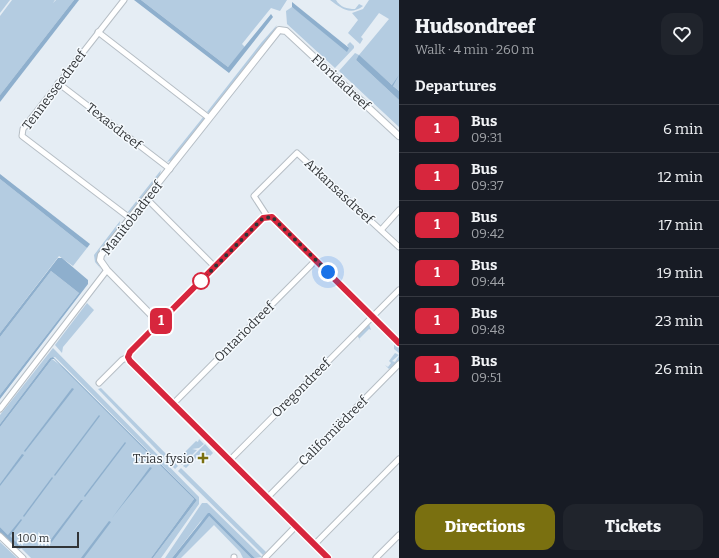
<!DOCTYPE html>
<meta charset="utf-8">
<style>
body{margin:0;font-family:Bitter,serif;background:#20242c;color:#f1f3f6;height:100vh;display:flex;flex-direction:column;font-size:15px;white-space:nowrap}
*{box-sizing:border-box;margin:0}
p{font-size:13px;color:#9ea1a6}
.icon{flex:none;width:22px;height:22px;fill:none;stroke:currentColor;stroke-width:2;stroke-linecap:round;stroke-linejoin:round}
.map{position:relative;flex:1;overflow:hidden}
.drawer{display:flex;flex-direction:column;background:#171b24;width:320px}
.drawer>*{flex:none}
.badge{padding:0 8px;border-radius:6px;font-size:14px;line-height:26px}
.scale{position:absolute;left:12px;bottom:10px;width:67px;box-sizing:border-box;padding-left:4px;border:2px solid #313437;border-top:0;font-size:11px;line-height:14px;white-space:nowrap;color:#313437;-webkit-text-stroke:3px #f5fafe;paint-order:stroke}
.you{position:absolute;width:20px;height:20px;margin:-10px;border:3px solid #fff;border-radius:50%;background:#1a73e8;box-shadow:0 0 0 6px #1a73e833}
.map>.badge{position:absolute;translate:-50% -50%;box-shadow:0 0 0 2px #fff}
h2{padding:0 16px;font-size:15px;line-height:36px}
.round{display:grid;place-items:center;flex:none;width:42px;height:42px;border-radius:12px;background:#20242c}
.overview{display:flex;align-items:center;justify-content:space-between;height:68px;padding:0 16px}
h1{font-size:19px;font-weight:800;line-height:30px}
.primary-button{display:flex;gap:8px;margin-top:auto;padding:8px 16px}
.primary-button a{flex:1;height:46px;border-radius:12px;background:#7a7010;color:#fff;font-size:16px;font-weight:800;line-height:46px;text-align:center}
.primary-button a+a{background:#20242c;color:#f1f3f6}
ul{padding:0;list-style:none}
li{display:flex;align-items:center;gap:12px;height:48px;padding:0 16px;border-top:1px solid #363941}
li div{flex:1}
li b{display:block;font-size:15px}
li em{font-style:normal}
li .badge{min-width:44px;font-weight:700;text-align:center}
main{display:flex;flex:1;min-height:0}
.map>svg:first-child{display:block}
</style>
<main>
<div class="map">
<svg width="399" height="558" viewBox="0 0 399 558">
<rect width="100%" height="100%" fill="#e5edf4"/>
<g fill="#b4cce1">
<path d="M0,0H10L0,13Z"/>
<path d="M12,0H55L53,3L56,0H74L0,95V16Z"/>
<path d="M141,0H287L280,11L271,8L242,44L245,47L228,67Z"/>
<path d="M330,0H336C340,7 347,9 355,9L359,4L363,6C350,16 341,8 330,0Z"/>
<path d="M369,0H399V91L359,56L356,60L399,100V127L339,71L355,53L359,55L389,19L379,13L361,37L363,39L360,44L348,33L358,20L352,13L363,9Z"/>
<path d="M292,7L349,48L347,45L350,42L354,46V48L335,68L287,24L286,11Z"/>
<path d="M277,25L272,35L211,114L207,112L261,43Z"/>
<path d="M204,116L207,119L173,160L167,162Z"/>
<path d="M161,170L159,178L133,211L127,213Z"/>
<path d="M0,179L87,248L73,266L59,256L0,333Z"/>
<path d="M120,221L119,229L98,257L97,262L101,269L95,262L94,255Z"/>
<path d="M51,271L79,293L0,395V337Z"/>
<path d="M87,303L94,310L63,347L62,353L55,345Z"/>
<path d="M369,324L371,330L369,329L359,339L361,342L357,335Z"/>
<path d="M379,327L399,346V353L394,349V344L379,329Z"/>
<path d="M53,348L199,497V504L161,558H153L197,500L55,357L50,358L0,424V415Z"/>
<path d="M395,353L399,355L392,361L395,362L399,356V362L389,369L385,365L388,367L391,363L389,361Z"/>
<path d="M52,359L64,368L194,499L151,558H31L0,527V427Z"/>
<path d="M101,388L178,466L175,469L98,389Z"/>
<path d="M199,439L204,444L199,448L192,449L197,450L182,465L176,457L179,458L196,441L198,442Z"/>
<path d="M205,444L213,453L207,459L201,453L186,468L183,466Z"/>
<path d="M181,468L266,552L263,555L178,471Z"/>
<path d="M202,503H207L262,557L255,558L210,513L200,522L172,558H165Z"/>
<path d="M208,516H209L251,558H243L240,552L214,525L181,558H176Z"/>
<path d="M0,542L17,558H0Z"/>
</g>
<g fill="#8eafcd">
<path d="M74,0H79L0,102V95Z"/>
<path d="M134,0H141L228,67L271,14L273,17L229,73Z"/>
<path d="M292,2L349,48L347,52L292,7Z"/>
<path d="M359,55L392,85L399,75L393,86L399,91V100L356,60Z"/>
<path d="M0,174L90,244L87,248L0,179Z"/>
<path d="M58,258H62L88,280V284L0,399V395L79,293L51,271L0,337V333Z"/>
<path d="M53,357L197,500L153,558H151L194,499L54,359H52L0,427V424L50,358Z"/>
<path d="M72,388L74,389L25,452L24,451Z"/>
<path d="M99,415L100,416L55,476L54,475Z"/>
<path d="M125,442L126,443L85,497L84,496Z"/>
<path d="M22,454L24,455L0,486V484Z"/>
<path d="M150,467L152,468L112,518Z"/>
<path d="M52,477L53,478L24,517L23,516Z"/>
<path d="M81,500H83L51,543L49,542Z"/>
<path d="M208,513H210L255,558H251L209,516L176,558H172Z"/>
<path d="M21,519L22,520L10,536L22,548L19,549L0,533V527L8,535Z"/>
<path d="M109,521L111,522L84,558H81Z"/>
</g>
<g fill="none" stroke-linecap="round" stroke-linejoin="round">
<g stroke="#b6bec5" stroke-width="7">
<g id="minor">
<path d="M124,0L23,129L22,136L131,219"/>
<path d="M98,32L209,118"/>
<path d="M58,83L170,169"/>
<path d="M147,199L215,267"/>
<path d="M267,216L254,196L297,153L399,247"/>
<path d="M267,216L272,217L399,343"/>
<path d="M381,230L399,210"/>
<path d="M159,323L263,218L267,216"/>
<path d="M99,383L122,360L128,357"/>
<path d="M173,404L316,260"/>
<path d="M0,409L107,270"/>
<path d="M230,460L399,290"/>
<path d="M268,497L399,364"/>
<path d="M0,536L23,558"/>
<path d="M315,544L399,459"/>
<path d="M234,557V558"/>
<path d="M265,558L296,526"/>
<path d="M376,558L399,535"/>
</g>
</g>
<g stroke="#b6bec5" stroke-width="8">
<path id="tertiary" d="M328,558L130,361L128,357L130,352L159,323L107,270L100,260L101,255L279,30L286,31L399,136"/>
</g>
<use href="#minor" stroke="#fff" stroke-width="5"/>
<use href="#tertiary" stroke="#fff" stroke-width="6"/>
</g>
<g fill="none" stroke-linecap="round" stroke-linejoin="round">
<g stroke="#fff" stroke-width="9">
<path id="line" d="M328,558L130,361L128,357L130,352L263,218L272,217L399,343"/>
</g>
<use href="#line" stroke="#d7263d" stroke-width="6"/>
<path stroke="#313437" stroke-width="4" stroke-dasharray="0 7.2" d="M201,281L263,218L272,217L328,272"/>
</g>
<circle fill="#fff" stroke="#d7263d" stroke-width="2" cx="201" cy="281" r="8"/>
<path fill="#7a7010" stroke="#f5fafe" stroke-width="1.5" d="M201 452h4v4h4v4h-4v4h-4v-4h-4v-4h4z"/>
<g text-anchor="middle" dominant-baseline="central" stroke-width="3" stroke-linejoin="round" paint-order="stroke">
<g font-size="13" fill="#313437" stroke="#f5fafe">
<text transform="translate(341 82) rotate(43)">Floridadreef</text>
<text transform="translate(54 90) rotate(-53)">Tennesseedreef</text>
<text transform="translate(114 126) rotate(38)">Texasdreef</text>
<text transform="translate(339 191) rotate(43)">Arkansasdreef</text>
<text transform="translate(132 218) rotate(-52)">Manitobadreef</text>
<text transform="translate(244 332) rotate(-45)">Ontariodreef</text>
<text transform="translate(301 388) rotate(-45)">Oregondreef</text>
<text transform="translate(333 431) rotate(-45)">Californiëdreef</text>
</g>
<g font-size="13" fill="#313437" stroke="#f5fafe" text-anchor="end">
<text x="194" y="458">Trias fysio</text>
</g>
</g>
</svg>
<div class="scale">100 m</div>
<div class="you" style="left:328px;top:272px"></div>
<b class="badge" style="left:161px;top:321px;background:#d7263d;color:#fff">1</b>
</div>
<section class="drawer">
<div class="overview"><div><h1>Hudsondreef</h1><p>Walk · 4 min · 260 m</p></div><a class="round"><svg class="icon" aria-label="heart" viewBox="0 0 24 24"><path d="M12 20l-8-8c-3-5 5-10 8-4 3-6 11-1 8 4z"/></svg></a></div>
<h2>Departures</h2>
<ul>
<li><span class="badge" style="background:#d7263d;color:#fff">1</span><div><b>Bus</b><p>09:31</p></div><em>6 min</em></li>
<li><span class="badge" style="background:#d7263d;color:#fff">1</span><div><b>Bus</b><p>09:37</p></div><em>12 min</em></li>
<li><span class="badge" style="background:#d7263d;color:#fff">1</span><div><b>Bus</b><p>09:42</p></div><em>17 min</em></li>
<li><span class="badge" style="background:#d7263d;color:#fff">1</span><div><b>Bus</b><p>09:44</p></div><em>19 min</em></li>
<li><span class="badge" style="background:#d7263d;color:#fff">1</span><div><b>Bus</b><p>09:48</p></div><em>23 min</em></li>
<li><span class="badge" style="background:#d7263d;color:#fff">1</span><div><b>Bus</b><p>09:51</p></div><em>26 min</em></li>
</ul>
<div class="primary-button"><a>Directions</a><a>Tickets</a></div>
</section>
</main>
